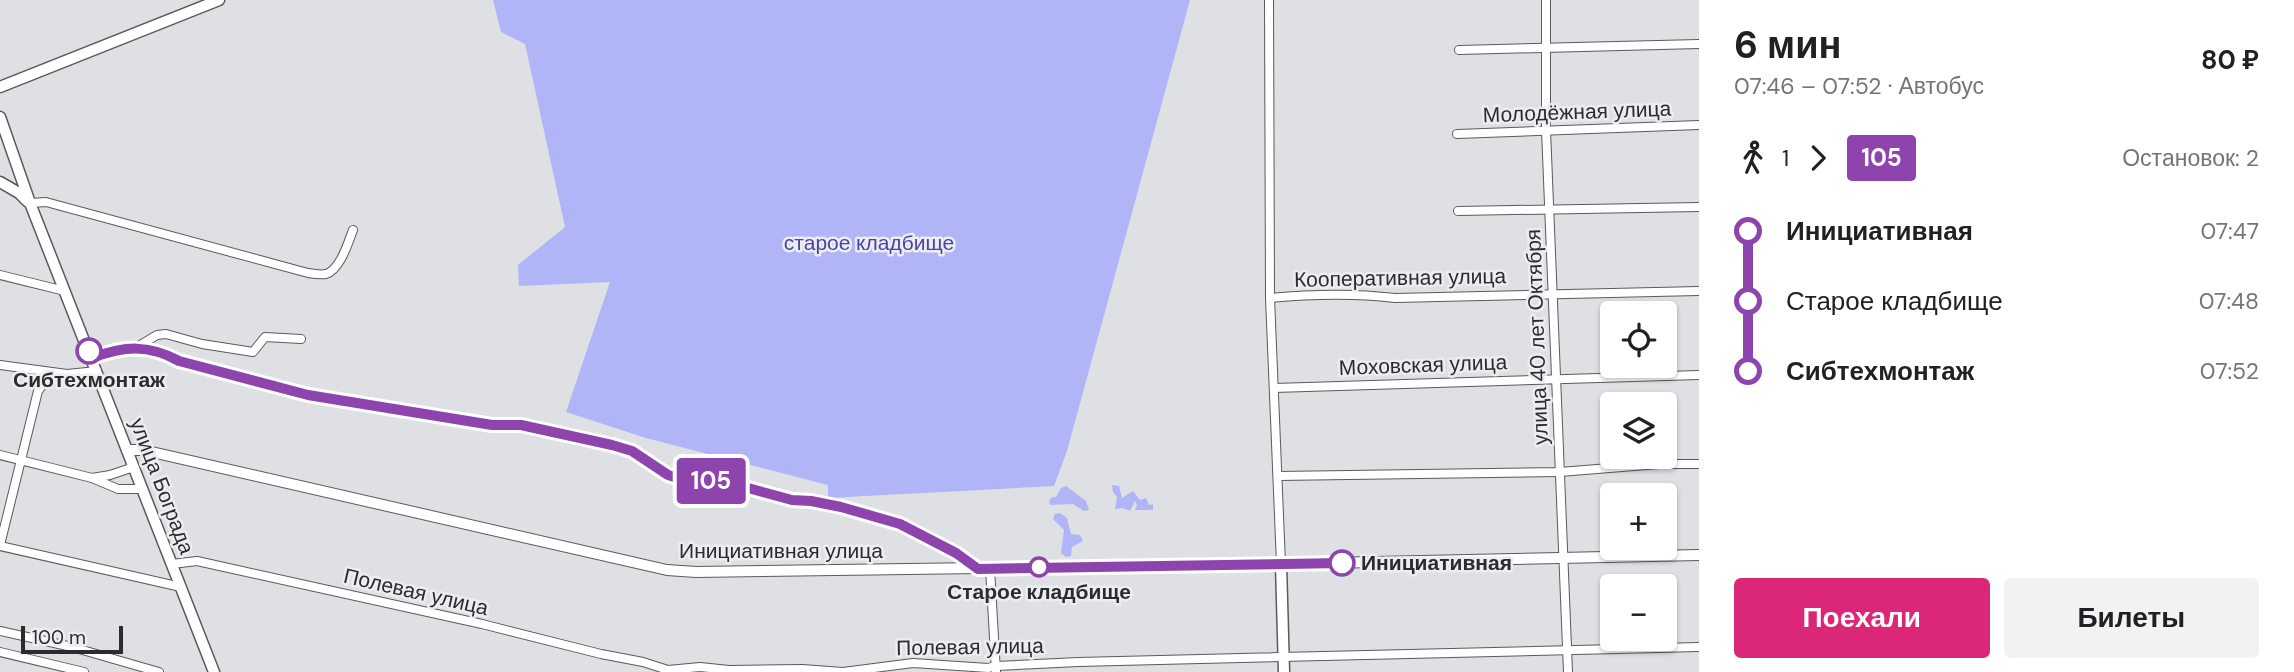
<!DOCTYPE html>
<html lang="ru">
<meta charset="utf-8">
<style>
body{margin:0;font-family:"DM Sans",sans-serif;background:#f2f2f2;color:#202124;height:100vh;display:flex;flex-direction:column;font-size:26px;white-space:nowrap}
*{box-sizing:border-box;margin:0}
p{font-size:23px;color:#757577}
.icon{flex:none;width:38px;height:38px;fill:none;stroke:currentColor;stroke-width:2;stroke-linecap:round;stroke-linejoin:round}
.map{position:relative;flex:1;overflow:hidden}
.panel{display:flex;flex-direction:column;background:#fff;width:595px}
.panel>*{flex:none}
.badge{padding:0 14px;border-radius:5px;font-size:24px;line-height:46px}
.controls{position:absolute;left:1600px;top:301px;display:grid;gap:14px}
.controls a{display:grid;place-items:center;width:77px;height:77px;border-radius:7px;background:#fff;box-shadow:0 2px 5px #0004;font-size:35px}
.scale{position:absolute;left:21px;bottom:18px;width:102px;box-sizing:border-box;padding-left:7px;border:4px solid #2c2c2e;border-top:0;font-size:19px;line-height:24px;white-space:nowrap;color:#2c2c2e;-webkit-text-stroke:5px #ecedf1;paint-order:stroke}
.map>.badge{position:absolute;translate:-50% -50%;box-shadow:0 0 0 4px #fff}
.legs{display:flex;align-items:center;gap:10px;height:77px;padding:0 35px;font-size:23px}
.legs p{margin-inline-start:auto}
.overview{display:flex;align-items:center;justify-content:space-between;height:119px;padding:0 35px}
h1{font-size:38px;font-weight:700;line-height:52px}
.cta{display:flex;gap:14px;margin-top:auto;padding:14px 35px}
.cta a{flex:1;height:80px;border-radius:7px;background:#db2777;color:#fff;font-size:28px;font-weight:700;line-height:80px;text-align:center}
.cta a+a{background:#f2f2f2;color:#202124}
ul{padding:0 35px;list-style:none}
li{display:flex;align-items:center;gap:24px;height:70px;font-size:26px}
li i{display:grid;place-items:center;width:10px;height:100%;margin:0 9px;background:currentColor}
li i::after{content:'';width:18px;height:18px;margin:-9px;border:5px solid;border-radius:50%;background:#fff}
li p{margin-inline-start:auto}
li:first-child i{background:linear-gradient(#0000 50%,currentColor 0)}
li:last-child i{background:linear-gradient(currentColor 50%,#0000 0)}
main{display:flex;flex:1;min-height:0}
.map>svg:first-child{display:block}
</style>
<main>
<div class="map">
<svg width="1699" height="672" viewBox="0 0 1699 672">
<rect width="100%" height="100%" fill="#dfe0e4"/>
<g fill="#b0b5f8">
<path d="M493,0H1190L1067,451L1054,486L828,498V485L646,438L566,412L610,282L519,286L518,265L565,227L525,44L501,32Z"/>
<path d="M1112,485L1119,486L1122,498L1133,491L1140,500L1146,498L1149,505L1153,504V510H1135L1137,505L1135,501L1130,511L1122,508L1115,509L1117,497L1113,492Z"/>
<path d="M1066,486L1086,501L1089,510L1084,511L1073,504L1050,505L1049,500L1053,497H1056L1061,488Z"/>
<path d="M1060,513L1067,518L1071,534L1080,535L1083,541L1072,547L1071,556L1066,557L1061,553L1064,530L1053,519L1055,514Z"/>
</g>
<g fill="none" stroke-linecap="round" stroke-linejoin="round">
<g stroke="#5a5a5d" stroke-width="10">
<g id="minor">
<path d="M1269,0L1270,298L1281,564"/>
<path d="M1546,0V130L1568,672"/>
<path d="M1459,50L1699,44"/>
<path d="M1457,134L1699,125"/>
<path d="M30,203L46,202L308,273C314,274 321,275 326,274C340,270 348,243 353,230"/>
<path d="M1458,211L1699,207"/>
<path d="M0,275L65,291"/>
<path d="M1270,298C1312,294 1354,293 1395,298L1699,291"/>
<path d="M137,347L157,335L166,334L202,344L253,352L265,337L301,339"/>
<path d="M92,358C124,346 148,344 179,361L308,395L492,425H521L579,437L632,451L669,475L684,480L726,482L792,500L811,501L841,507L900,524L956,553L978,569"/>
<path d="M0,365L67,374L97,371"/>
<path d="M1274,388L1699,375"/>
<path d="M0,455L92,478L110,475L134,467"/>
<path d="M1278,476L1560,472L1659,464H1699"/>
<path d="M92,478L118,489H143"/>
<path d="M0,545L38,391L46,381L67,374"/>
<path d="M0,546L181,587"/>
<path d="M172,564L197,561L482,624L601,654L643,662L668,670L700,667L729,670L802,669L843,672L913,663L988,668L996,666L1078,662L1699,647"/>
<path d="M990,568L996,672"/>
<path d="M0,631L72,647L159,672"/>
<path d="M0,652L84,672"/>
</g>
</g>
<g stroke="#5a5a5d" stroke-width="12">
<path id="tertiary" d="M127,450H143L667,570L696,572L1281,564L1699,555"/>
</g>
<g stroke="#5a5a5d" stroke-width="13">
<g id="secondary">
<path d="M0,87L219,0"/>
<path d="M0,117L30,203L214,672"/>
<path d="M0,182L19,193L28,202"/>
<path d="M1281,564L1284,672"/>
</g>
</g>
<use href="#minor" stroke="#fff" stroke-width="8"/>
<use href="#tertiary" stroke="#fff" stroke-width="10"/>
<use href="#secondary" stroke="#fff" stroke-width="10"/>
</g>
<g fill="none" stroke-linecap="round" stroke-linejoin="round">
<g stroke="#fff" stroke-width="16">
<path id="line-1" d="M89,351L92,358C124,346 148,344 179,361L308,395L492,425H521L612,445L632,451L668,475L684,480L726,482L792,500L811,501L841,507L900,524L956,553L978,569L1342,563"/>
</g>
<use href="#line-1" stroke="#8e44ad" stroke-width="10"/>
</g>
<g fill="#fff" stroke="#8e44ad" stroke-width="3.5">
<circle cx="89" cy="351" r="12"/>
<circle cx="1342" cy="563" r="12"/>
<circle cx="1039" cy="567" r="9"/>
</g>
<g text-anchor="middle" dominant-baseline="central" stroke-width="5" stroke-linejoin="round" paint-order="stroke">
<g font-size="21" fill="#2c2c2e" stroke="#ecedf1">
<text transform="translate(1577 112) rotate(-2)">Молодёжная улица</text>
<text transform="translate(1400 278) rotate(-1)">Кооперативная улица</text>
<text transform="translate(1537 337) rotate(-92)">улица 40 лет Октября</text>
<text transform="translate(1423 365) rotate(-2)">Моховская улица</text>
<text transform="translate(162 486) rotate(69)">улица Бограда</text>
<text x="781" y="551">Инициативная улица</text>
<text transform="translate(416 592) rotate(13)">Полевая улица</text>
<text transform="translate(970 647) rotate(-1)">Полевая улица</text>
</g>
<g font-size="21" fill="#4a44a5" stroke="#ecedf1">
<text x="869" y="243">старое кладбище</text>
</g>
<g font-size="21" font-weight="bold" fill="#2c2c2e" stroke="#ecedf1">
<text x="89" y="380">Сибтехмонтаж</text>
<text x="1361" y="563" text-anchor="start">Инициативная</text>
<text x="1039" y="592">Старое кладбище</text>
</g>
</g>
</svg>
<div class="controls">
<a><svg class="icon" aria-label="locate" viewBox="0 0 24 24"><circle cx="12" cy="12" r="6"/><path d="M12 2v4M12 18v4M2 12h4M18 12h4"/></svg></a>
<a><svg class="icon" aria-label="layers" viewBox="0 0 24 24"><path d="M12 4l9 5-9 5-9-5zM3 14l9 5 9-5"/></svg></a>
<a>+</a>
<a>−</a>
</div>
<div class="scale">100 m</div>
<b class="badge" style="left:711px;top:481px;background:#8e44ad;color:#fff">105</b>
</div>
<section class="panel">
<div class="overview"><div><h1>6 мин</h1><p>07:46 – 07:52 · Автобус</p></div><b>80 ₽</b></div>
<div class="legs"><svg class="icon" aria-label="walk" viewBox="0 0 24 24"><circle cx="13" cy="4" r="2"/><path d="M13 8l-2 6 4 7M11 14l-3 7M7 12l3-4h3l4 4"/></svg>1<svg class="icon" aria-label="forward" viewBox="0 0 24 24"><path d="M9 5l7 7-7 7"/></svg><b class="badge" style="background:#8e44ad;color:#fff">105</b><p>Остановок: 2</p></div>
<ul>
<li><i style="color:#8e44ad"></i><b>Инициативная</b><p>07:47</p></li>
<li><i style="color:#8e44ad"></i><span>Старое кладбище</span><p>07:48</p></li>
<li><i style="color:#8e44ad"></i><b>Сибтехмонтаж</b><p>07:52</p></li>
</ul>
<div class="cta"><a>Поехали</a><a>Билеты</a></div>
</section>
</main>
